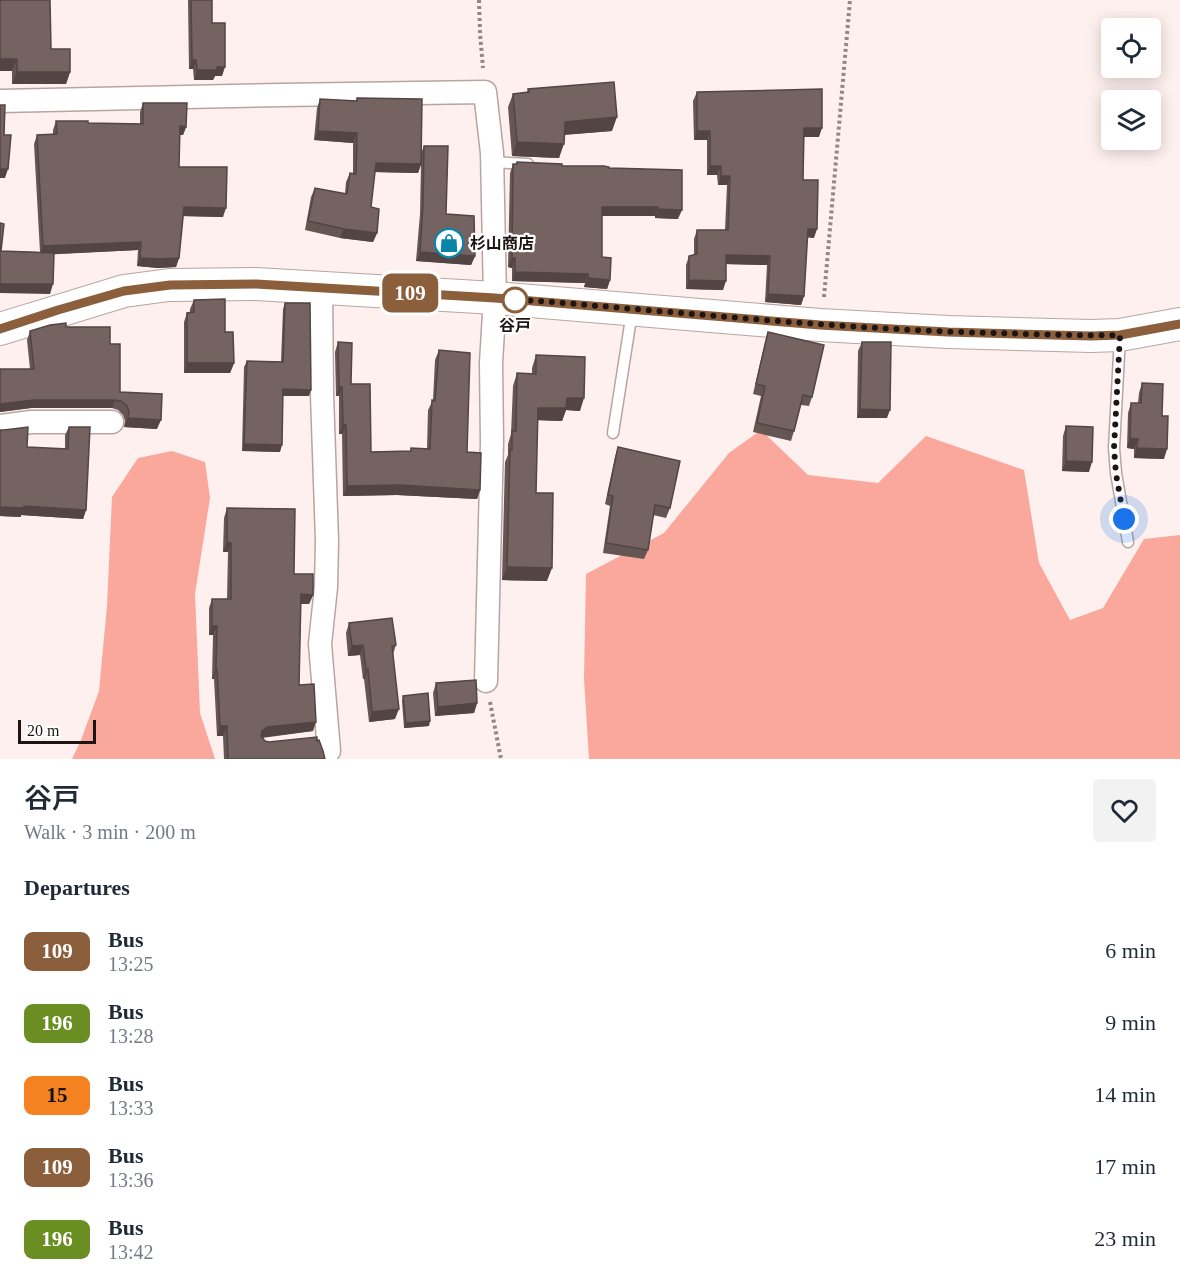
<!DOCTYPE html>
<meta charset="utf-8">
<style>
body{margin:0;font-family:"Times New Roman","Noto Sans JP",serif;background:#f2f2f3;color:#1f2937;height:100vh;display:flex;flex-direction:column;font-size:22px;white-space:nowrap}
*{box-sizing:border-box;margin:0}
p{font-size:20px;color:#747a83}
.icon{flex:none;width:33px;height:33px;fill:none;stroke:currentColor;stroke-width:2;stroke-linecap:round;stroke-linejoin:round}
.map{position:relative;height:759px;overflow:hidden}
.sheet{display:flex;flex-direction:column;background:#fff;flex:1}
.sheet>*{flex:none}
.badge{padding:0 12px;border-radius:9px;font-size:21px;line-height:39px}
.buttons{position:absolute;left:1101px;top:18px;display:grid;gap:12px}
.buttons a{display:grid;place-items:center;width:60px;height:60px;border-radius:6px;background:#fff;box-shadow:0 3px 15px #0003;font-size:30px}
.scale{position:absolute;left:18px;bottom:15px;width:78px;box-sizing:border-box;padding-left:6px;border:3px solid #1c1514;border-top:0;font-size:16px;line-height:21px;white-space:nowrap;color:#1c1514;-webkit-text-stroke:4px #fff;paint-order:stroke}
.you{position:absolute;width:30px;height:30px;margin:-15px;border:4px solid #fff;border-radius:50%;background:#1a73e8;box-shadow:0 0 0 9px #1a73e833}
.map>.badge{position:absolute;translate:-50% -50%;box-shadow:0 0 0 3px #fff}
h2{padding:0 24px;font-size:22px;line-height:54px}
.round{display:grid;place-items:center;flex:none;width:63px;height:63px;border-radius:6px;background:#f2f2f3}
.head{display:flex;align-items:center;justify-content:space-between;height:102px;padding:0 24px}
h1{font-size:28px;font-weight:600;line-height:45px}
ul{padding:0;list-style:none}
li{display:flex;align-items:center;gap:18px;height:72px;padding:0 24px}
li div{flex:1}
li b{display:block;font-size:22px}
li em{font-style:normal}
li .badge{min-width:66px;font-weight:700;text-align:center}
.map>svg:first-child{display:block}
</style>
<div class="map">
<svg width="1180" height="759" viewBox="0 0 1180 759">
<rect width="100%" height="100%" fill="#fdf0ee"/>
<g fill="#faa79c">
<path d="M761,430L808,475L878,483L926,436L1024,470L1039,563L1070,620L1103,608L1144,539L1180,535V759H589L584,679L586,574L664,533L729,453Z"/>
<path d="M172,451L205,462L210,498L195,594L200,713L215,759H72L81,740L99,691L107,606L112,497L138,458Z"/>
</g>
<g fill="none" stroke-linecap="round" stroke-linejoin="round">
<g stroke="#b8a5a2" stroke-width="13">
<g id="lane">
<path d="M492,162L528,164"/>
<path d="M1120,336L1114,448L1116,473L1128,542"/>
<path d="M613,433L632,312"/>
</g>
</g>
<g stroke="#b8a5a2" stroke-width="25">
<g id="street">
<path d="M0,101L282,95L485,92L492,153L495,298L491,363L492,442L486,681"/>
<path d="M321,288L322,394L327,541L326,587L320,644L329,751"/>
<path d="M0,426L31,422H112"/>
</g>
</g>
<g stroke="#b8a5a2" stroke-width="34">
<path id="secondary" d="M0,329L124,291L169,285L256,284L495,298L820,325L948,332L1091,336L1120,335L1180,324"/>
</g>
<g stroke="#918785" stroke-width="4" stroke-dasharray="3 3" stroke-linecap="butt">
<path d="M479,0L480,33L483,68"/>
<path d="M824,297L850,0"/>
<path d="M490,702L501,759"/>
</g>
<use href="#lane" stroke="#fff" stroke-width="10"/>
<use href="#street" stroke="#fff" stroke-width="22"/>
<use href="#secondary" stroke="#fff" stroke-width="32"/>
</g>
<g fill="#655553">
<path d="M0,0L51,49L70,72L66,84H12V71H0Z"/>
<path d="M188,0H212V23L222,76H215L213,80H194L193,69H189Z"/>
<path d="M528,89L612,131L564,135L559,158L512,156L508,107L513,94L527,92Z"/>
<path d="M697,92L819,137H804L803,180L814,238L807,237L804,296L801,305L765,302L767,265L726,264L723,290L686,289V265L689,256L694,255V239L697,230H725L727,185H718L717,175H707V140H694L693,101Z"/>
<path d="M357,98L421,153L424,146L446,214L475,256L471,265L416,261L420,214L421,165L418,173L375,172L371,207L377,233L373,242L340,238L305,230L311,197L315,188L345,194L346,182L350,173L353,174V143L314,140L317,108L320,99L356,101Z"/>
<path d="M143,103L186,127L183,135H180L179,167L223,217L183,216L179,258L176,267L158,268L137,266L138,250L53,254L50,294L1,251L40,252L34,144L37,135L53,134V130L56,121L88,123L140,124V112Z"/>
<path d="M517,162L562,166L609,168L678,219L655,218V216H602V257L610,280L607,289L584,287L585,283L512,281V268L508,267L510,173L513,164H516Z"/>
<path d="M194,300L225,332L234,363L230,373H184V322L187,313L190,312V309Z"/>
<path d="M285,303L309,396H283L280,452L242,451L244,367L247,361L281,362L283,309Z"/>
<path d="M66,327L110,344L120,392L157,429L124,427L125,421L123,415L118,410L112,408H31L0,412V369H30L27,340L30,331Z"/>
<path d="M768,332L812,397L809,406L801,405L794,431L791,441L753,432L761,396L753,394L765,342Z"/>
<path d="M338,342L371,452L410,451L411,448L427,449L428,410L433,400L435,360L439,350L467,452L480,490L477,499L397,495L343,496L342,434H339V396H336L335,352Z"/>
<path d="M862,342L887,418H857L858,351Z"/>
<path d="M536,355L580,411L566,410L562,421L537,420L536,493L547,581L502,580L505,462L508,455V444L511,434L513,386L517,373L532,374V368Z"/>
<path d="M1142,383L1162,416L1164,459L1134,458V449L1127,448L1128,413L1131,403H1138L1139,393Z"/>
<path d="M1066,426L1089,472L1062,471L1063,436Z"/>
<path d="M69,427L86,510L83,519L21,515V517L0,516V430L27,447L65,449V435Z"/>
<path d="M618,447L670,508L666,518L653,515L648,550L644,559L603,553L610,506L605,504L615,457Z"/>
<path d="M227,508L294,574L313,595L309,604H301L299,685L313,731L262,738L265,741L269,742L317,741L325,759H224L223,736H217L214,679H212L213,635H209V608L212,599H227L228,552H223L224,518Z"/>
<path d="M349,623L396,645L393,654L395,719L369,722L364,679H363L360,655L348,656L346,633Z"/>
<path d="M436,683L477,703L474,713L435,716L433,693Z"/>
<path d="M403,696L429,726L404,728L402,701Z"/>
</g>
<g fill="#524544">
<path d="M0,59H17L12,71H0Z"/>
<path d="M192,60H196L193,69H189Z"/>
<path d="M217,67H225L222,76H215L213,80H194L197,70Z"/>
<path d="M17,72H70L66,84H12Z"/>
<path d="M617,117L612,131L560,135L565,122Z"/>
<path d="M180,126L186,127L183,135H177Z"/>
<path d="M804,128H822L819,137H801Z"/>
<path d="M318,131L357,133L353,143L314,140Z"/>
<path d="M697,131H710L707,140H694Z"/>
<path d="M517,142L564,144L559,158L512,156Z"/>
<path d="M376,163L421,164L418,173L373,172Z"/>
<path d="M710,166H721L717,175H707Z"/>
<path d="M0,169H8L5,178H0Z"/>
<path d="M721,176H730L727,185H718Z"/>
<path d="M184,207L226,208L223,217L180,216Z"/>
<path d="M602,207H658L655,216H599Z"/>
<path d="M658,209L682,210L678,219L655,218Z"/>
<path d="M344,229L377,233L373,242L340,238Z"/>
<path d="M808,229H817L814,238L805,237Z"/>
<path d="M141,242L138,250L40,255L43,246Z"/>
<path d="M420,252L475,256L471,265L416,261Z"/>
<path d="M726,255L770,256L767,265L723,264Z"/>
<path d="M140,258H179L176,267L158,268L137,266Z"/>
<path d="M512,258H515L512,268L508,267Z"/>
<path d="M515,272L588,274L585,283L512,281Z"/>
<path d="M588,278L610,280L607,289L584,287Z"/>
<path d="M689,280L726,281L723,290L686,289Z"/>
<path d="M0,284H53L50,294L0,293Z"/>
<path d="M768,294L804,296L801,305L765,302Z"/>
<path d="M187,363H234L230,373H184Z"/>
<path d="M339,387H342L339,396H336Z"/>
<path d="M283,389L311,390L309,396H281Z"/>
<path d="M567,398H584L580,411L566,410L562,421L533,420L538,408Z"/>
<path d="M34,400H115L112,408H31L0,412V404Z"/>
<path d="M860,409L890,410L887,418H857Z"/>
<path d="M128,418L161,420L157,429L124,427Z"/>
<path d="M343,425H346L342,434H339Z"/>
<path d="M1130,438L1138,439L1134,449L1127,448Z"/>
<path d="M244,444L282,445L280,452L242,451Z"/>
<path d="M1137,448L1167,449L1164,459L1134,458Z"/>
<path d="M1066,461L1092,462L1089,472L1062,471Z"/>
<path d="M400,485L480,490L477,499L397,495L343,496L347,486Z"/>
<path d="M24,506L86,510L83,519L21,515V517L0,516V507Z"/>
<path d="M227,542L231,543L228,552H223Z"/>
<path d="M507,567L552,568L547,581L502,580Z"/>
<path d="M301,594L313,595L309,604H298Z"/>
<path d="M212,626H217L213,635H209Z"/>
<path d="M363,645L360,655L348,656L352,646Z"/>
<path d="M216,669H217L214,679H212Z"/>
<path d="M366,669H368L364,679H363Z"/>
<path d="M477,703L474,713L435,716L438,707Z"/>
<path d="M399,709L395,719L369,722L372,712Z"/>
<path d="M430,721L429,726L404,728L406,723Z"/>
<path d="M316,722L313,731L264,737L258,740L262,731L267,727Z"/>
<path d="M220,726H227L223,736H217Z"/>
</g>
<g fill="#756361" stroke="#524544" stroke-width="1.5">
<path d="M0,0H50L51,49H70V72H17V59H0Z"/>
<path d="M191,0H212V23H225V67H217V70H197L196,60H192Z"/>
<path d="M614,82L617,117L565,122L564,144L517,142L513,94L529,92L528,89Z"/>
<path d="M822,89V128H804L803,180H818L817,229H808L804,296L768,294L770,256L726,255V281L689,280V256L697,254V230H728L730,176H721V166H710V131H697V92Z"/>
<path d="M357,98L422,99L421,164L376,163L371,207L379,209L377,233L344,229L308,221L315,188L347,194L350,173L356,174L357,133L318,131L320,99L357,101Z"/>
<path d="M143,103H187L186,127L180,126L179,167H227L226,208L184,207L179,258L161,259L140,258L141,242L43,246L37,135L57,134L56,121H88V123L143,124Z"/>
<path d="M0,105H5L4,135H11L8,169H0Z"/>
<path d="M424,146H448L446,214L474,216L475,256L420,252L423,205Z"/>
<path d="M517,162L562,164V166H604L609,167V168L682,170V210L658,209V207H602V257L611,258L610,280L588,278V274L515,272V258H512L513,164H517Z"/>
<path d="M0,223L4,224L1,251L54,253L53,284H0Z"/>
<path d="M225,299V332H233L234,363H187V313L194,312V300Z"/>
<path d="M285,303H310L311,390L283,389L282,445L244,444L247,361L283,362Z"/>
<path d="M66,323V327H110V344H120V392L162,394L161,420L128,418L129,412L127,406L121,401L115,400H34L0,404V369H34L30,331L50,325Z"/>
<path d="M768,332L824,345L812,397L803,395L794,431L757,423L765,386L756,384Z"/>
<path d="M338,342L352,343L351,384H370L371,452L411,451V448L430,449L432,400L435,401L439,350L470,353L467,452L481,453L480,490L400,485L347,486L346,425H343L342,387H339Z"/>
<path d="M862,342H891L890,410L860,409Z"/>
<path d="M536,355L585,357L584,398H567L566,408H538L536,493H553L552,568L507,567L510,450H512V431H516L517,373L536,374Z"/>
<path d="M1142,383L1163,384L1162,416H1168L1167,449L1137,448L1138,439L1130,438L1131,403H1141Z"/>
<path d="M1066,426L1093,427L1092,462L1066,461Z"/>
<path d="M28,427L27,447L68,449L69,427H90L86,510L24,506V508L0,507V430H4Z"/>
<path d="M618,447L680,461L670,508L655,505L648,550L606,543L613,496L608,495Z"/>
<path d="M227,508L295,509L294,574H313V595L301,594L299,685L314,684L316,722L267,727L262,731L261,736L265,741L269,742L317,737V741L319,740L323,751L325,759H228L227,726H220L217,669H216L217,626H212V599H231V543L227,542Z"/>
<path d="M392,618L396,645L392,646L399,709L372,712L368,669H366L363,645L352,646L349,623Z"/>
<path d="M476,680L477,703L438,707L436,683Z"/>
<path d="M428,693L430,721L406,723L403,696Z"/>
</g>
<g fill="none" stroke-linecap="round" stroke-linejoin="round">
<g stroke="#fff" stroke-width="14">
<path id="line" d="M0,329L58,310L124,291L170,285L256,284L495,298L820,325L948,332L1091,336L1120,335L1180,324"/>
</g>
<use href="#line" stroke="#8b5e3c" stroke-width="9"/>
<path stroke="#1c1514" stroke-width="6" stroke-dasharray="0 10.8" d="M515,300L512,299C672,311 832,329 993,333C1035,334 1078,336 1120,335L1114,448L1116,474L1124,519"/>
</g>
<defs>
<g id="shop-ring" transform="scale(1.5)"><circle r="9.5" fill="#fff" stroke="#0a85a9" stroke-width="1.5"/><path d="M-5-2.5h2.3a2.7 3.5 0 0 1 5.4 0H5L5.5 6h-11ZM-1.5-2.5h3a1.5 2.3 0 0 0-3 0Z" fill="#0a85a9"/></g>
</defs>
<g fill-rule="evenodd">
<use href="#shop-ring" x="449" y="243"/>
</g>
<circle fill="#fff" stroke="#8b5e3c" stroke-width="3" cx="515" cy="300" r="12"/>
<g text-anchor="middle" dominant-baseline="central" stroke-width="4.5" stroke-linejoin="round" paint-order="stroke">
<g font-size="16" font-weight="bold" fill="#1c1514" stroke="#fff" text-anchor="start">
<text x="470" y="243">杉山商店</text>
</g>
<g font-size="16" font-weight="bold" fill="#1c1514" stroke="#fff">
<text x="515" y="325">谷戸</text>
</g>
</g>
</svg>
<div class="buttons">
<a><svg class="icon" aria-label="locate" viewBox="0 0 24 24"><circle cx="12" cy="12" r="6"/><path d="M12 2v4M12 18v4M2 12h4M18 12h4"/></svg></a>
<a><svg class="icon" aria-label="layers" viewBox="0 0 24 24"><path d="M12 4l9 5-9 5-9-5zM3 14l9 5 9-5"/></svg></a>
</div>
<div class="scale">20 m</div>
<div class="you" style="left:1124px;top:519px"></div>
<b class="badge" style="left:410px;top:293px;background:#8b5e3c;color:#fff">109</b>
</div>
<section class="sheet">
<div class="head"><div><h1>谷戸</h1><p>Walk · 3 min · 200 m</p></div><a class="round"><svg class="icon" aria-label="heart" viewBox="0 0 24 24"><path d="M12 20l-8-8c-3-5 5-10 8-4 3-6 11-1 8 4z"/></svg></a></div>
<h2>Departures</h2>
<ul>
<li><span class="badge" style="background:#8b5e3c;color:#fff">109</span><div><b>Bus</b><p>13:25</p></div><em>6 min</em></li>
<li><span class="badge" style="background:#6b8e23;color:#fff">196</span><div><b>Bus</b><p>13:28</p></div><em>9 min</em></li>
<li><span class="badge" style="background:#f58220;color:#111">15</span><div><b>Bus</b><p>13:33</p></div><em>14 min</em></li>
<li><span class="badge" style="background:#8b5e3c;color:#fff">109</span><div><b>Bus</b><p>13:36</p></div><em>17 min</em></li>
<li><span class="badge" style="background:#6b8e23;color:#fff">196</span><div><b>Bus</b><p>13:42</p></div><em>23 min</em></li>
</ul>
</section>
